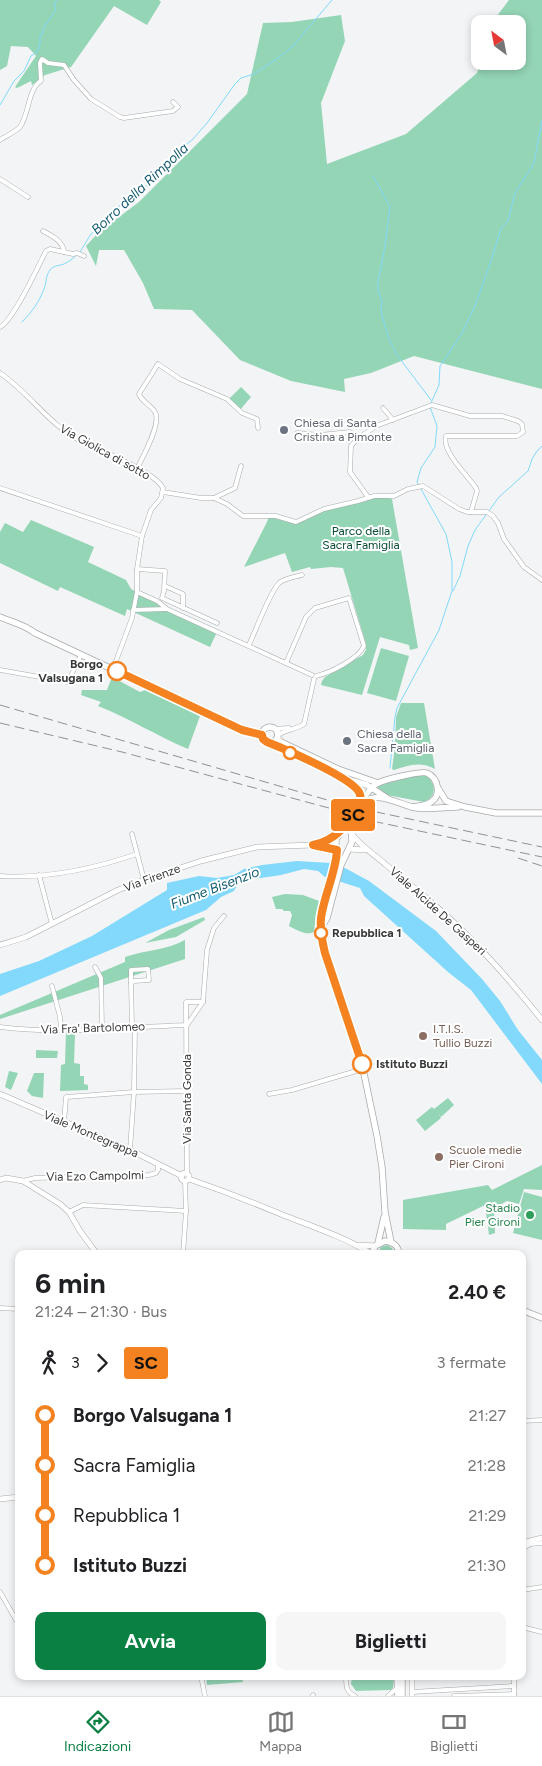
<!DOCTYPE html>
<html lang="it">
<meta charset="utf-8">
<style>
body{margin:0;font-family:Figtree,sans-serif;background:#f6f6f6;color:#202124;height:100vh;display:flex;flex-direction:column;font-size:19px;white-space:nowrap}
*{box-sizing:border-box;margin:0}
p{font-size:16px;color:#757577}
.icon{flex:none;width:28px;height:28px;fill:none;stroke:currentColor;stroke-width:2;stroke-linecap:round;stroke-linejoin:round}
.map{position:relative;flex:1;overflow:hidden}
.drawer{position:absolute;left:15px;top:1250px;width:511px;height:430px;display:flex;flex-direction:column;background:#fff;border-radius:10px;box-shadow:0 2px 8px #0003}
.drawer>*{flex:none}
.badge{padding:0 10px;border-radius:4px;font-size:18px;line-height:32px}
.needle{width:32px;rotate:328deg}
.buttons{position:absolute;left:471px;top:15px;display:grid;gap:10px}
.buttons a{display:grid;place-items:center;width:55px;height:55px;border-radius:10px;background:#fff;box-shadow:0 2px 8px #0003;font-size:25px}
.map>.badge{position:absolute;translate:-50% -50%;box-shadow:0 0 0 2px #fff}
.legs{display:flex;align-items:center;gap:8px;height:55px;padding:0 20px;font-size:16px}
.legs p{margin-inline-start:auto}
.head{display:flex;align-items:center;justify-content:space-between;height:85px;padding:0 20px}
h1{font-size:28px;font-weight:700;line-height:38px}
.primary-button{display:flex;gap:10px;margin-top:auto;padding:10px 20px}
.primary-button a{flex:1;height:58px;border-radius:10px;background:#0b8043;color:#fff;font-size:20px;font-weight:700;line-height:58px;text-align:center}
.primary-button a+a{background:#f6f6f6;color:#202124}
ul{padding:0 20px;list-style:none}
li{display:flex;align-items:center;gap:18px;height:50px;font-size:19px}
li i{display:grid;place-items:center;width:8px;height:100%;margin:0 6px;background:currentColor}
li i::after{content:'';width:12px;height:12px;margin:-6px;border:4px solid;border-radius:50%;background:#fff}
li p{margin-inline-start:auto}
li:first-child i{background:linear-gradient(#0000 50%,currentColor 0)}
li:last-child i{background:linear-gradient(currentColor 50%,#0000 0)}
.menu{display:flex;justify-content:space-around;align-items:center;height:70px;border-top:1px solid #e0e0e0;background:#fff;font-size:14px;color:#757577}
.menu a{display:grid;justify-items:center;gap:2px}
.menu .current{color:#0b8043}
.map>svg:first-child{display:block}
</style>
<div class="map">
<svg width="542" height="1696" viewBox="0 0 542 1696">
<rect width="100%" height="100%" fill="#f2f4f6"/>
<g fill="#94d5b5">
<path d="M0,0H159L161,2L147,25L114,6L71,67L45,75L32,85L31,81L17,88L15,87L36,56L28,47L11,46L7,66L0,70Z"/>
<path d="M509,0H542V389L414,356L371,373L344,379L345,392L291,381L240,360L192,310L154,309L143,283L124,250H99L96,266L86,246L99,232L139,202L247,94L263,23L292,22L341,15L345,41L321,103L327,164L406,134L477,73L481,61H518V24H495L497,16Z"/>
<path d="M241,387L251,397L240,410L229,399Z"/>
<path d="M385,497L392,499L418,648L410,650L409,645L380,637L362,695L321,685L322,681L325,677L363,655L366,650V644L343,568L331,567L311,569L310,567L292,572L285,553L244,567L266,524L269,517L295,523L301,522L317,513L368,498Z"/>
<path d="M31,520L94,547L88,562L126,580L131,589L216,634L210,647L127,609L125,616L60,587L58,591L0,563V532L5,523L23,532Z"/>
<path d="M381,648L409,656L396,701L367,693Z"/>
<path d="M112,677L140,692L148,689L200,716L188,749C157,736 129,718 98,706L101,702L81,695L82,690H107Z"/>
<path d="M401,703H424L435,769C421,761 408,765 394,770L392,769L395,746L396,717Z"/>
<path d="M418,775L427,776C437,785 436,797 424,802L387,795L376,786Z"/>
<path d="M285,894L303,895L319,901L316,913L314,932C306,936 297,930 289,926L292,915L290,911H284L282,909H276L272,897Z"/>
<path d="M204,917L205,920L176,937L145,943L169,930Z"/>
<path d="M185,940V959L0,1019V1015L125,962V957C145,950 167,950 185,940Z"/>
<path d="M66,1033L75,1034L74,1063L80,1064V1076H84V1084L88,1085V1090L60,1091L61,1065L65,1064Z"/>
<path d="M36,1050L58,1051L57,1058H36Z"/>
<path d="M9,1071L18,1073L11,1090L5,1087Z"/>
<path d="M34,1073H44L43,1098L32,1096L27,1091Z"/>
<path d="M448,1098L454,1105L441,1117L438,1113L441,1118L425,1131L416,1120L432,1107L434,1109Z"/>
<path d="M542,1165V1190L524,1189L519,1204L507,1201L494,1208L495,1233L489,1235L485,1205L446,1224V1230L403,1229V1200L488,1185L492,1190Z"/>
<path d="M524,1192L542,1197V1240L513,1233Z"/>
<path d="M387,1245L392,1248L395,1254H377L381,1247Z"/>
<path d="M206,1676H242L243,1682L207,1685Z"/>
<path d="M352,1676H394L393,1688L391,1690L356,1691L351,1684Z"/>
</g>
<path fill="#82d9fb" d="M297,861L330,863L345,868L369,881L436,931L482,979L500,1001L518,1030L542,1060V1084L471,990L448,972L364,896L360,888L325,877L318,871L304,869L281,875L247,880L238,884L234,891L221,897L206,910L0,996V974L39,961L92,936L167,890V883L199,876L217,878L234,875L244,869L262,865Z"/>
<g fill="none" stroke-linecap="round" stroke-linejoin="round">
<g stroke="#82d9fb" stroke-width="1">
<path d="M0,105L14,81L24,71L31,56L37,52L40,45V35L43,33V29L55,11L56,8L54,4L57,0"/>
<path d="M373,176L390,207L385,246L378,282V291L382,301L381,310L383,319L389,339L397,355L431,400"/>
<path d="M80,252L91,234L109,218L119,206L151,182L163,171L169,159L193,139L207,123L235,84L241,78L254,74L278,58L292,47L332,0"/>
<path d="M22,322C32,312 39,302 44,289C47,282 45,277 50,270C54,265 59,266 64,264C68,262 74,258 77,255"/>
<path d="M431,403L439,385L440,366L461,335L475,306L492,258L501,228L508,221L515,193L534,163L542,120"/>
<path d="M453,591L460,576L468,546L475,530L499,497L528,471L532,459L537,451L542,446"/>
<path d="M390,768L395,717L397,708L439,630L452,591V562L446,534L417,482L421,468L435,447L437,426L430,407"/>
</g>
<path stroke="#cdced0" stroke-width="5.5" stroke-dasharray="5.5 3" stroke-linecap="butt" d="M347,824L361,803"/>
<g stroke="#a8aaac" stroke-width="5">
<g id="minor">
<path d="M0,140C6,136 15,132 20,127C29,115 28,88 41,81L40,63L42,59L48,63L64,65L74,80L91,99L120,117L124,118L173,111L178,107L173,102"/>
<path d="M0,179L28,197"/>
<path d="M43,231C52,236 63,241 64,252"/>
<path d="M0,327C13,321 38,267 46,251L50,249L73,254L77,253L84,256"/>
<path d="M0,373C31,394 48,425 83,442C101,451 154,471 163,488L161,498L151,510L142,536L137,569V592L132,618L113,669"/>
<path d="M383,408L393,420"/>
<path d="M297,433L320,435L350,432L357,439"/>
<path d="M137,469C142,458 162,423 155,412C151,405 142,402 139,394L158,364L180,379L227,399L242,413L257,419L258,428"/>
<path d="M0,488L142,536"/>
<path d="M163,492L201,498H214L227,504L243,516H276L296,522L324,509L358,501L374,496H394L408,489L423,486L459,509L467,512H487L493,516L498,523L504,539L524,567L542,580"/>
<path d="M368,497L350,472L351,446L357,439L376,426L432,405L470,416H502L518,421L522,424L523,432L517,436H446C441,451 468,476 476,488L477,491L471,512"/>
<path d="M214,498L235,488L241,466"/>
<path d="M137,569L165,571L164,591L162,598L217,623"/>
<path d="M165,586L183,594V608"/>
<path d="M137,592L157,601L167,609L312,675"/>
<path d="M133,610L166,609"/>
<path d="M249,645C255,632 270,592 279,583C285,578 295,577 302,575"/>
<path d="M286,663L306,617L315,608L349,598L364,646C358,659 330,673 316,676"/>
<path d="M0,670L68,682L81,655"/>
<path d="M275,729L289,728"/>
<path d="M277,735C286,730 297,729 304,724L314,679"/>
<path d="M132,834L144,880"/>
<path d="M39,875L52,924"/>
<path d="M0,876C47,879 93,869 137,854"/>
<path d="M95,967L101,978L102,1028"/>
<path d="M148,969L149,980L134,981L131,983V970Z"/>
<path d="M131,983L132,1027"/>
<path d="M52,986L60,1017L61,1030"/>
<path d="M187,1025L203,1002L207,950L214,928L224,916"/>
<path d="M0,1027C61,1035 125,1027 187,1025"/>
<path d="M269,1094L292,1090L363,1069"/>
<path d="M64,1122L66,1097L134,1092L186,1091"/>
<path d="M130,1150L134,1092L135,1027"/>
<path d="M187,1174L186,1002H203"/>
<path d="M23,1181L35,1178L149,1175L156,1173L158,1170V1164"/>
<path d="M69,1212L83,1205L186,1211"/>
<path d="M183,1254L186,1211L185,1181"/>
<path d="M0,1308L19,1309"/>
<path d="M522,1421L542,1420"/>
<path d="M530,1544L542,1543"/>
<path d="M522,1590L542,1587"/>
<path d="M0,1592L19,1625"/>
<path d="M522,1627L542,1632"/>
<path d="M201,1676L205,1696"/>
<path d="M346,1676C346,1686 346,1692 355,1696"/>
<path d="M412,1692L514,1686"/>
<path d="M313,1695V1696"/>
<path d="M388,1696L397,1688"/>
<path d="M454,1696L514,1694"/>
<path d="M514,1696V1676"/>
</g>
</g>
<g stroke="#a8aaac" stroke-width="6">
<g id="tertiary">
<path d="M351,833C360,846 374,854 385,864C403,879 421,893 438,908C477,942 510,980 542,1020"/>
<path d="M319,846L337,850"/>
<path d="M349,849L365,850"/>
<path d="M0,945L26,937L118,890L144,880L201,861L257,847L313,845L322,843L337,835"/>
<path d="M0,1094L130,1150L182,1176"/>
<circle cx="185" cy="1177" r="4"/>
<path d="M189,1179C221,1190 252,1202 283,1215C314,1227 344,1237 372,1254"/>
<path d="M0,1180L6,1178L23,1181L60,1204L69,1212L80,1231L97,1254"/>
<path d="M359,1245L375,1246"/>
<path d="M0,1499L19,1497"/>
<path d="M522,1543L542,1538"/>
<path d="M522,1548L533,1542"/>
<path d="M412,1676V1696"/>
</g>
</g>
<g stroke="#a8aaac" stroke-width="7">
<g id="secondary">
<path d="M0,617C12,622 25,625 35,633L242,730L262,735"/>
<circle cx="270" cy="735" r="8"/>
<path d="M277,738L281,742L338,769L378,783"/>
<path d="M269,742C289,754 361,777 361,801"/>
<path d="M346,779L367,785L387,798"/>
<path d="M438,788L446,801L465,807L496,813H542"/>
<path d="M361,803C365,796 371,786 378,783C386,779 421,771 427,773C438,778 442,795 431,802C426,806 419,806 412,807"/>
<path d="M364,803C378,789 401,806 417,808C428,810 446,807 458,807"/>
<path d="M347,824L336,839V860L322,917L321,936L325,953L363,1069L377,1136L382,1167L385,1212L391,1242"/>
<path d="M322,926L327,918L341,865L352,842L351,823"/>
<path d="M378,1243L384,1217"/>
<path d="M372,1254L375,1246L385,1241C393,1242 398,1245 399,1254"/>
<path d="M522,1310L542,1318"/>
<path d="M397,1676L398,1696"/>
<path d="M402,1676V1696"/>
</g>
</g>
<use href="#minor" stroke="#fff" stroke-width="4"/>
<use href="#tertiary" stroke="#fff" stroke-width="5"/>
<use href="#secondary" stroke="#fff" stroke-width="5.5"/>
<g stroke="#909293" stroke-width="1" stroke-dasharray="10 5" stroke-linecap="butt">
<path d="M0,705L348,806L542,847"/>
<path d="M0,723L122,752L351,814"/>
<path d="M344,815L542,857"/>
<path d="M518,858L542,866"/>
</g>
</g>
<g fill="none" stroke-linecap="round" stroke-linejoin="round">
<g stroke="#fff" stroke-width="11">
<path id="line-1" d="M117,671L242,730L262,735L263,739L267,742C285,749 350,777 359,792C361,796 361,799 361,803C348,823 338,840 313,845L337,850C336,873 324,895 321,918C320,930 322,941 325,953L362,1064"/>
</g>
<use href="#line-1" stroke="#f58220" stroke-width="8"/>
</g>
<g fill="#6b7280" stroke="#fff" stroke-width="2">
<circle cx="284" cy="430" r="5"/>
<circle cx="347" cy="741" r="5"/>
</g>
<g fill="#fff" stroke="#f58220" stroke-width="2.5">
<circle cx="117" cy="671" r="9"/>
<circle cx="290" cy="753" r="6"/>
<circle cx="321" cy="933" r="6"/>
<circle cx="362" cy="1064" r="9"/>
</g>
<g fill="#8d6e63" stroke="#fff" stroke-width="2">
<circle cx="423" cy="1036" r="5"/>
<circle cx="439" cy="1157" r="5"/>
</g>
<circle fill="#2e9e5b" stroke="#fff" stroke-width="2" cx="530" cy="1215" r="5"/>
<g text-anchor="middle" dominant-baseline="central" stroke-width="4" stroke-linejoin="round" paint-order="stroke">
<g font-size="12" fill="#5b616d" stroke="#fff" text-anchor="start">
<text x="294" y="423">Chiesa di Santa<tspan x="294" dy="14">Cristina a Pimonte</tspan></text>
<text x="357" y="734">Chiesa della<tspan x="357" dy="14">Sacra Famiglia</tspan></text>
</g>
<g font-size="12" fill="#373839" stroke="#fff">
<text transform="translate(105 452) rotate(29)">Via Giolica di sotto</text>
<text transform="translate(152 878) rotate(-20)">Via Firenze</text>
<text transform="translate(438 911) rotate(42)">Viale Alcide De Gasperi</text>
<text transform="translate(93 1028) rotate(-2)">Via Fra' Bartolomeo</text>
<text transform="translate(187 1099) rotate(-90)">Via Santa Gonda</text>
<text transform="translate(91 1134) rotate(23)">Viale Montegrappa</text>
<text transform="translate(95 1176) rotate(-1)">Via Ezo Campolmi</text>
</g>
<g font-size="12" fill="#064931" stroke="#fff">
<text x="361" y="531">Parco della<tspan x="361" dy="14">Sacra Famiglia</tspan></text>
</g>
<g font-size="12" font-weight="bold" fill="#373839" stroke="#fff" text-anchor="start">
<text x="103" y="664" text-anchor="end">Borgo<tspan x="103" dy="14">Valsugana 1</tspan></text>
<text x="332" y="933">Repubblica 1</text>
<text x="376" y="1064">Istituto Buzzi</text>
</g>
<g font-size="12" fill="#785e54" stroke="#fff" text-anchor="start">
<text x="433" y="1029">I.T.I.S.<tspan x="433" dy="14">Tullio Buzzi</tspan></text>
<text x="449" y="1150">Scuole medie<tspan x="449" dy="14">Pier Cironi</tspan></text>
</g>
<g font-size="12" fill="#27864d" stroke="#fff" text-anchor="end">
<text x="520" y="1208">Stadio<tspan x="520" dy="14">Pier Cironi</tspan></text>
</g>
<g font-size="14" font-style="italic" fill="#165c73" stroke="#fff">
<text transform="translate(140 189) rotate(-43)">Borro della Rimpolla</text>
<text transform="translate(215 888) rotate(-21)">Fiume Bisenzio</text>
</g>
</g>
</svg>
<div class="buttons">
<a><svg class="needle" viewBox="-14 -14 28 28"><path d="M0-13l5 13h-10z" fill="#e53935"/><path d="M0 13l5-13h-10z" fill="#757577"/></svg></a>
</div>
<b class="badge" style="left:353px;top:815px;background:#f58220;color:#111">SC</b>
<section class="drawer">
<div class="head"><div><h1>6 min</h1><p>21:24 – 21:30 · Bus</p></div><b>2.40 €</b></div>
<div class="legs"><svg class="icon" aria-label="walk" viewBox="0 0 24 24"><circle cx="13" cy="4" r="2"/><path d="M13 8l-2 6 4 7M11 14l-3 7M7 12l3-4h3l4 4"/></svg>3<svg class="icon" aria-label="forward" viewBox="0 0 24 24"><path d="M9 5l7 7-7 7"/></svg><b class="badge" style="background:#f58220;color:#111">SC</b><p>3 fermate</p></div>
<ul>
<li><i style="color:#f58220"></i><b>Borgo Valsugana 1</b><p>21:27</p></li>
<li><i style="color:#f58220"></i><span>Sacra Famiglia</span><p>21:28</p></li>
<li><i style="color:#f58220"></i><span>Repubblica 1</span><p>21:29</p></li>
<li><i style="color:#f58220"></i><b>Istituto Buzzi</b><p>21:30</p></li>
</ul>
<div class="primary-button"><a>Avvia</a><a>Biglietti</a></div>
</section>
</div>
<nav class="menu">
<a class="current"><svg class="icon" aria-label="directions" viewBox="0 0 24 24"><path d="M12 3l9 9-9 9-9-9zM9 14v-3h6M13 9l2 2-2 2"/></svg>Indicazioni</a>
<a><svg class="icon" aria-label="map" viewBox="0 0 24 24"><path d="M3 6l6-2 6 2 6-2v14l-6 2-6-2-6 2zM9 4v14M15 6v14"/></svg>Mappa</a>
<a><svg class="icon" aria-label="tickets" viewBox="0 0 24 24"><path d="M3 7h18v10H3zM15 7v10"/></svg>Biglietti</a>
</nav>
